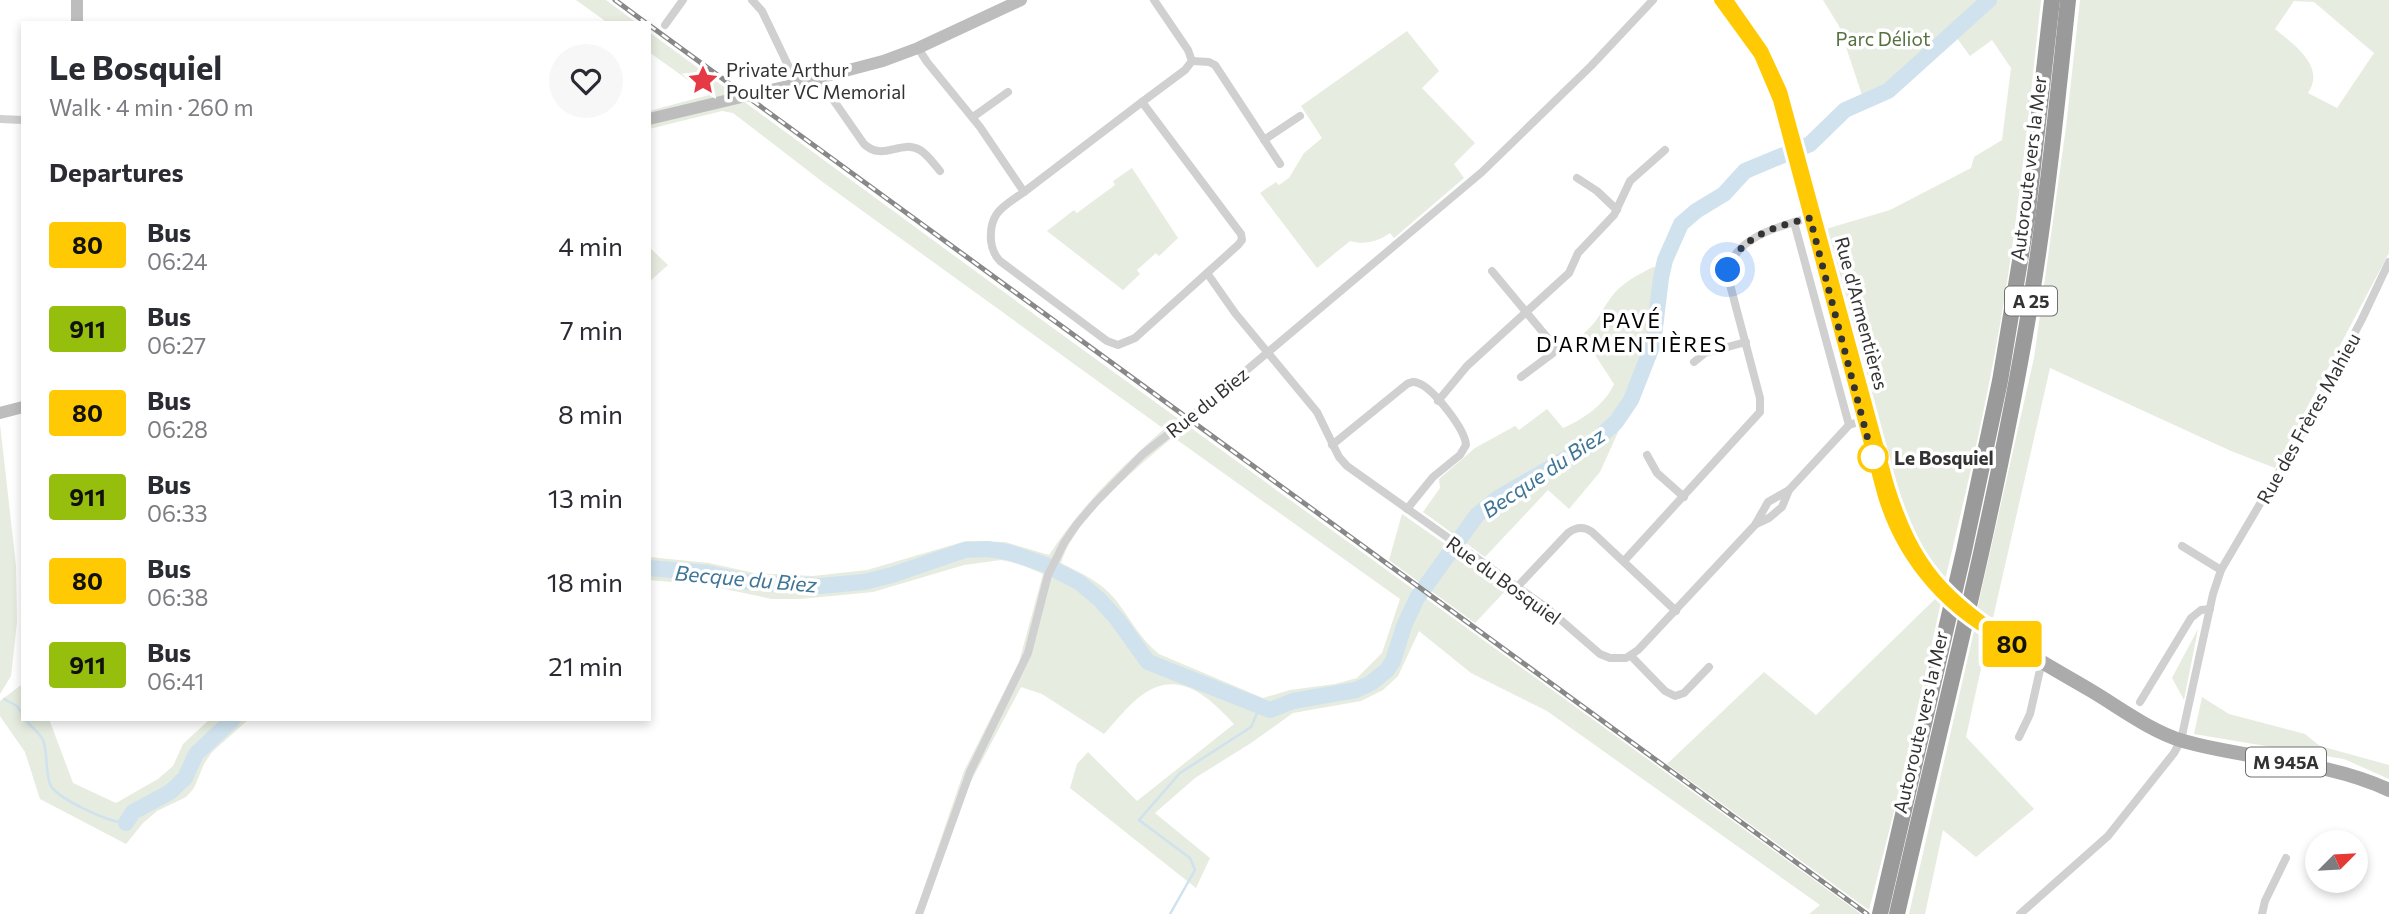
<!DOCTYPE html>
<meta charset="utf-8">
<style>
body{margin:0;font-family:Commissioner,sans-serif;background:#f7f7f7;color:#2b2b33;height:100vh;display:flex;flex-direction:column;font-size:26px;white-space:nowrap}
*{box-sizing:border-box;margin:0}
p{font-size:23px;color:#7c7c81}
.icon{flex:none;width:38px;height:38px;fill:none;stroke:currentColor;stroke-width:2;stroke-linecap:round;stroke-linejoin:round}
.map{position:relative;flex:1;overflow:hidden}
.side{position:absolute;left:21px;top:21px;width:630px;height:700px;display:flex;flex-direction:column;background:#fff;border-radius:0px;box-shadow:0 4px 10px #0003}
.side>*{flex:none}
.badge{padding:0 14px;border-radius:5px;font-size:24px;line-height:46px}
.needle{width:46px;rotate:66deg}
.buttons{position:absolute;left:2305px;top:830px;display:grid;gap:14px}
.buttons a{display:grid;place-items:center;width:63px;height:63px;border-radius:50%;background:#fff;box-shadow:0 4px 10px #0003;font-size:35px}
.you{position:absolute;width:35px;height:35px;margin:-18px;border:5px solid #fff;border-radius:50%;background:#1a73e8;box-shadow:0 0 0 10px #1a73e833}
.map>.badge{position:absolute;translate:-50% -50%;box-shadow:0 0 0 4px #fff}
h2{padding:0 28px;font-size:26px;line-height:63px}
.round{display:grid;place-items:center;flex:none;width:74px;height:74px;border-radius:37px;background:#f7f7f7}
.head{display:flex;align-items:center;justify-content:space-between;height:119px;padding:0 28px}
h1{font-size:33px;font-weight:700;line-height:52px}
ul{padding:0;list-style:none}
li{display:flex;align-items:center;gap:21px;height:84px;padding:0 28px}
li div{flex:1}
li b{display:block;font-size:26px}
li em{font-style:normal}
li .badge{min-width:77px;font-weight:700;text-align:center}
.map>svg:first-child{display:block}
</style>
<div class="map">
<svg width="2389" height="914" viewBox="0 0 2389 914">
<rect width="100%" height="100%" fill="#fff"/>
<g fill="#e6ecdf" fill-rule="evenodd">
<path d="M576,0H606L637,23H608Z"/>
<path d="M1823,0H2041C2028,118 2017,236 1995,352C1981,429 1963,505 1945,580L1919,548L1906,517L1826,229L1890,210L1971,168L1974,157L2002,140L2011,68L1992,40L1970,56L1951,30L1881,91L1863,98L1839,26Z"/>
<path d="M2080,0H2389V253L2275,468L2231,451L2050,368L1993,618L1977,610L2034,358L2066,127ZM2294,1L2314,2L2374,53L2337,108L2308,93C2326,66 2294,45 2275,29Z"/>
<path d="M1407,31L1439,71L1422,88L1475,143L1454,164L1464,178L1394,238L1390,233C1377,242 1364,245 1350,241L1317,268L1260,193L1276,182L1279,185L1289,178L1304,153L1322,138L1301,106Z"/>
<path d="M649,32L1053,328L1861,914H1809L1820,905L1547,711L1471,673L1419,631L1398,676L1383,690L1361,701L1293,713L1251,743L1195,778L1155,813L1210,858L1196,888L1070,788L1077,764L1088,752L1137,801L1234,724C1209,697 1179,668 1142,695C1128,705 1116,721 1104,734L1042,694L1021,687L970,783L923,914H915L964,771L1019,662L1043,574L1020,564L1001,560L964,565L873,592L800,599H772L706,585L649,580V557L709,563L754,573L813,576L867,570L966,541L1005,542L1049,555C1081,506 1120,468 1164,429L824,183L733,113L722,111L649,129V111L709,95L649,52ZM1173,437L1400,599L1382,653L1357,678L1335,684L1290,690L1263,698L1159,654C1140,639 1130,618 1115,599C1101,582 1081,573 1061,563C1074,518 1138,467 1173,437Z"/>
<path d="M1132,168L1178,238L1159,256L1156,253L1137,270L1140,274L1123,290L1047,231L1074,210L1077,213L1115,185L1113,181Z"/>
<path d="M649,247L668,265L649,282Z"/>
<path d="M1653,267L1669,271L1654,353L1600,472L1569,509L1548,490L1485,557L1423,512L1440,488L1439,479L1475,448L1515,426L1519,430L1547,409L1563,428C1583,420 1606,403 1614,384L1582,335C1598,322 1601,311 1612,296C1622,283 1639,274 1653,267Z"/>
<path d="M0,424L16,566L17,622L11,676L0,694Z"/>
<path d="M1402,514L1508,588L1475,623L1389,560Z"/>
<path d="M1936,598L1941,602L1899,792L1869,910L1667,764L1764,672L1816,715Z"/>
<path d="M2198,629L2184,700L2172,678Z"/>
<path d="M1974,631L1987,641L1966,737L2034,809L1976,857L1943,830L1925,914H1909Z"/>
<path d="M21,685L23,719H49L73,783L116,803L158,779L173,766L183,744L210,719H249L212,752L204,764L194,788L186,797L157,811L143,823L126,844L40,799L25,752L0,716V701Z"/>
<path d="M2202,697L2229,714L2305,734L2320,746L2389,765V779L2344,759L2194,734Z"/>
</g>
<g fill="none" stroke-linecap="round" stroke-linejoin="round">
<g stroke="#cfe2ee" stroke-width="2.5">
<path d="M4,699L17,706L23,715"/>
<path d="M25,719C30,726 39,732 43,740C48,753 45,770 50,784C55,798 112,824 126,823"/>
<path d="M1170,914L1195,870L1190,858L1139,820L1180,773L1251,727L1260,706"/>
</g>
<g stroke="#cfe2ee" stroke-width="16">
<path d="M649,568L708,573L747,582L820,586L864,582L892,575L965,550L987,549L1008,552L1046,565L1080,583L1100,600L1117,619L1148,662L1270,710L1293,701L1356,690L1371,683L1387,670L1393,661L1404,626L1417,598L1477,515L1498,498L1593,443L1616,422L1631,400L1653,344L1661,278L1665,260L1681,224L1696,211L1724,194L1745,171L1810,144L1845,110L1888,91L1989,0"/>
<path d="M126,823L133,812L170,792L185,778L196,754L233,719"/>
</g>
<g stroke="#d0d0d0" stroke-width="8">
<path d="M752,0L762,11L797,84"/>
<path d="M1154,0L1188,50L1192,61L1209,62L1215,65L1280,164"/>
<path d="M665,25L683,0"/>
<path d="M918,48L927,62L980,127L1024,192C1003,207 989,212 991,241C992,249 994,255 1000,261L1107,341L1118,345L1135,338L1207,273"/>
<path d="M818,78L864,144C883,162 900,139 920,150C928,155 934,164 940,171"/>
<path d="M1142,102L1185,70L1192,61"/>
<path d="M973,117L1008,92"/>
<path d="M0,119L23,120"/>
<path d="M1264,140L1300,116"/>
<path d="M1577,178L1597,191L1617,210"/>
<path d="M1024,192L1142,102L1241,234L1242,240L1238,245L1207,273L1235,313L1317,412L1339,457L1347,466L1547,608L1600,654L1610,658H1626L1638,650L1755,525L1768,502L1789,490"/>
<path d="M1794,222L1849,425"/>
<path d="M1492,271L1556,348L1553,353L1521,377"/>
<path d="M1694,362L1705,353L1746,342"/>
<path d="M1438,401L1467,366L1569,273L1578,253L1614,215L1630,181L1665,150"/>
<path d="M1332,445L1407,384C1412,382 1413,381 1418,383C1433,388 1465,429 1466,445L1460,455L1433,477L1407,509"/>
<path d="M1647,455L1657,473L1684,497"/>
<path d="M1756,524L1769,518L1782,507L1789,490L1849,425L1871,418"/>
<path d="M2182,546L2221,570"/>
<path d="M1624,561L1760,412V398L1728,277C1728,237 1786,224 1816,216"/>
<path d="M1517,587L1568,533C1576,527 1584,526 1592,532L1676,611"/>
<path d="M1631,656L1665,691L1675,696L1684,693L1709,667"/>
<path d="M2140,702L2191,618L2201,610L2210,609"/>
<path d="M2019,737L2030,714L2042,661"/>
<path d="M919,914L970,772L1028,653L1048,575L1064,543L1077,524L1096,502L1143,454L1198,411L1482,172L1591,66L1653,0"/>
<path d="M2020,914L2108,836L2174,753L2181,740L2213,594L2221,570L2304,429L2362,319L2389,262"/>
<path d="M2262,914L2265,901L2286,858"/>
</g>
<g stroke="#bdbdbd" stroke-width="12">
<path d="M77,0V23"/>
<path d="M649,119L788,86L883,61L918,48L1021,0"/>
<path d="M0,413L23,407"/>
</g>
<path stroke="#ababab" stroke-width="14" d="M1728,0L1763,50L1782,91L1889,485C1896,508 1903,533 1916,554C1954,617 2029,654 2090,690C2119,707 2150,731 2183,741C2250,760 2325,760 2389,790"/>
<g stroke="#9a9a9a" stroke-width="16">
<path d="M1880,914L1964,551L2000,381L2027,219L2052,0"/>
<path d="M1897,914C1940,725 1989,537 2023,346C2044,231 2056,116 2068,0"/>
</g>
<g stroke="#888" stroke-width="5">
<g id="rail">
<path d="M615,0L646,23"/>
<path d="M649,25L1867,914"/>
</g>
</g>
<use href="#rail" stroke="#fff" stroke-width="2.5" stroke-dasharray="8" stroke-linecap="butt"/>
</g>
<g fill="none" stroke-linecap="round" stroke-linejoin="round">
<g stroke="#fff" stroke-width="16">
<path id="line" d="M1719,0L1759,55L1778,100L1882,493C1902,562 1950,615 2015,645C1944,594 1916,571 1889,485L1782,91L1763,50L1728,0"/>
</g>
<use href="#line" stroke="#ffc904" stroke-width="10"/>
<path stroke="#333" stroke-width="7" stroke-dasharray="0 12.6" d="M1728,270C1740,235 1778,226 1810,218L1873,459V457"/>
</g>
<defs>
<g id="sight-bare" transform="scale(2.415)"><path d="M0-6L1.8-2.2L6-1.7L2.9 1.2L3.7 5.4L0 3.3L-3.7 5.4L-2.9 1.2L-6-1.7L-1.8-2.2Z" fill="#e63946" stroke="#fff" stroke-width="2.5" paint-order="stroke"/></g>
</defs>
<g fill-rule="evenodd">
<use href="#sight-bare" x="703" y="80"/>
</g>
<circle fill="#fff" stroke="#ffc904" stroke-width="3.5" cx="1873" cy="457" r="14"/>
<g text-anchor="middle" dominant-baseline="central" stroke-width="7" stroke-linejoin="round" paint-order="stroke">
<g fill="#fff" stroke="#707070" stroke-width="2">
<rect x="2005" y="286.5" width="52" height="29" rx="5"/>
<rect x="2246" y="747.5" width="80" height="29" rx="5"/>
</g>
<g font-size="18" font-weight="bold" fill="#333">
<text x="2031" y="301">A 25</text>
<text x="2286" y="762">M 945A</text>
</g>
<g font-size="19" fill="#56703f" stroke="#fff">
<text x="1883" y="38">Parc Déliot</text>
</g>
<g font-size="19" fill="#333" stroke="#fff" text-anchor="start">
<text x="726" y="69">Private Arthur<tspan x="726" dy="22">Poulter VC Memorial</tspan></text>
</g>
<g font-size="19" fill="#333" stroke="#fff">
<text transform="translate(2028 168) rotate(-83)">Autoroute vers la Mer</text>
<text transform="translate(1862 313) rotate(75)">Rue d'Armentières</text>
<text transform="translate(1207 402) rotate(-39)">Rue du Biez</text>
<text transform="translate(2308 418) rotate(-61)">Rue des Frères Mahieu</text>
<text transform="translate(1504 580) rotate(36)">Rue du Bosquiel</text>
<text transform="translate(1920 722) rotate(-77)">Autoroute vers la Mer</text>
</g>
<g font-size="19" font-weight="bold" fill="#333" stroke="#fff" text-anchor="start">
<text x="1894" y="457">Le Bosquiel</text>
</g>
<g font-size="21" letter-spacing="2" fill="#000" stroke="#fff">
<text x="1632" y="319">PAVÉ<tspan x="1632" dy="24">D'ARMENTIÈRES</tspan></text>
</g>
<g font-size="21" font-style="italic" fill="#3f7597" stroke="#fff">
<text transform="translate(1543 472) rotate(-34)">Becque du Biez</text>
<text transform="translate(746 578) rotate(5)">Becque du Biez</text>
</g>
</g>
</svg>
<div class="buttons">
<a><svg class="needle" viewBox="-14 -14 28 28"><path d="M0-13l5 13h-10z" fill="#e53935"/><path d="M0 13l5-13h-10z" fill="#7c7c81"/></svg></a>
</div>
<div class="you" style="left:1728px;top:270px"></div>
<b class="badge" style="left:2012px;top:644px;background:#ffc904;color:#111">80</b>
<section class="side">
<div class="head"><div><h1>Le Bosquiel</h1><p>Walk · 4 min · 260 m</p></div><a class="round"><svg class="icon" aria-label="heart" viewBox="0 0 24 24"><path d="M12 20l-8-8c-3-5 5-10 8-4 3-6 11-1 8 4z"/></svg></a></div>
<h2>Departures</h2>
<ul>
<li><span class="badge" style="background:#ffc904;color:#111">80</span><div><b>Bus</b><p>06:24</p></div><em>4 min</em></li>
<li><span class="badge" style="background:#96bf0d;color:#111">911</span><div><b>Bus</b><p>06:27</p></div><em>7 min</em></li>
<li><span class="badge" style="background:#ffc904;color:#111">80</span><div><b>Bus</b><p>06:28</p></div><em>8 min</em></li>
<li><span class="badge" style="background:#96bf0d;color:#111">911</span><div><b>Bus</b><p>06:33</p></div><em>13 min</em></li>
<li><span class="badge" style="background:#ffc904;color:#111">80</span><div><b>Bus</b><p>06:38</p></div><em>18 min</em></li>
<li><span class="badge" style="background:#96bf0d;color:#111">911</span><div><b>Bus</b><p>06:41</p></div><em>21 min</em></li>
</ul>
</section>
</div>
